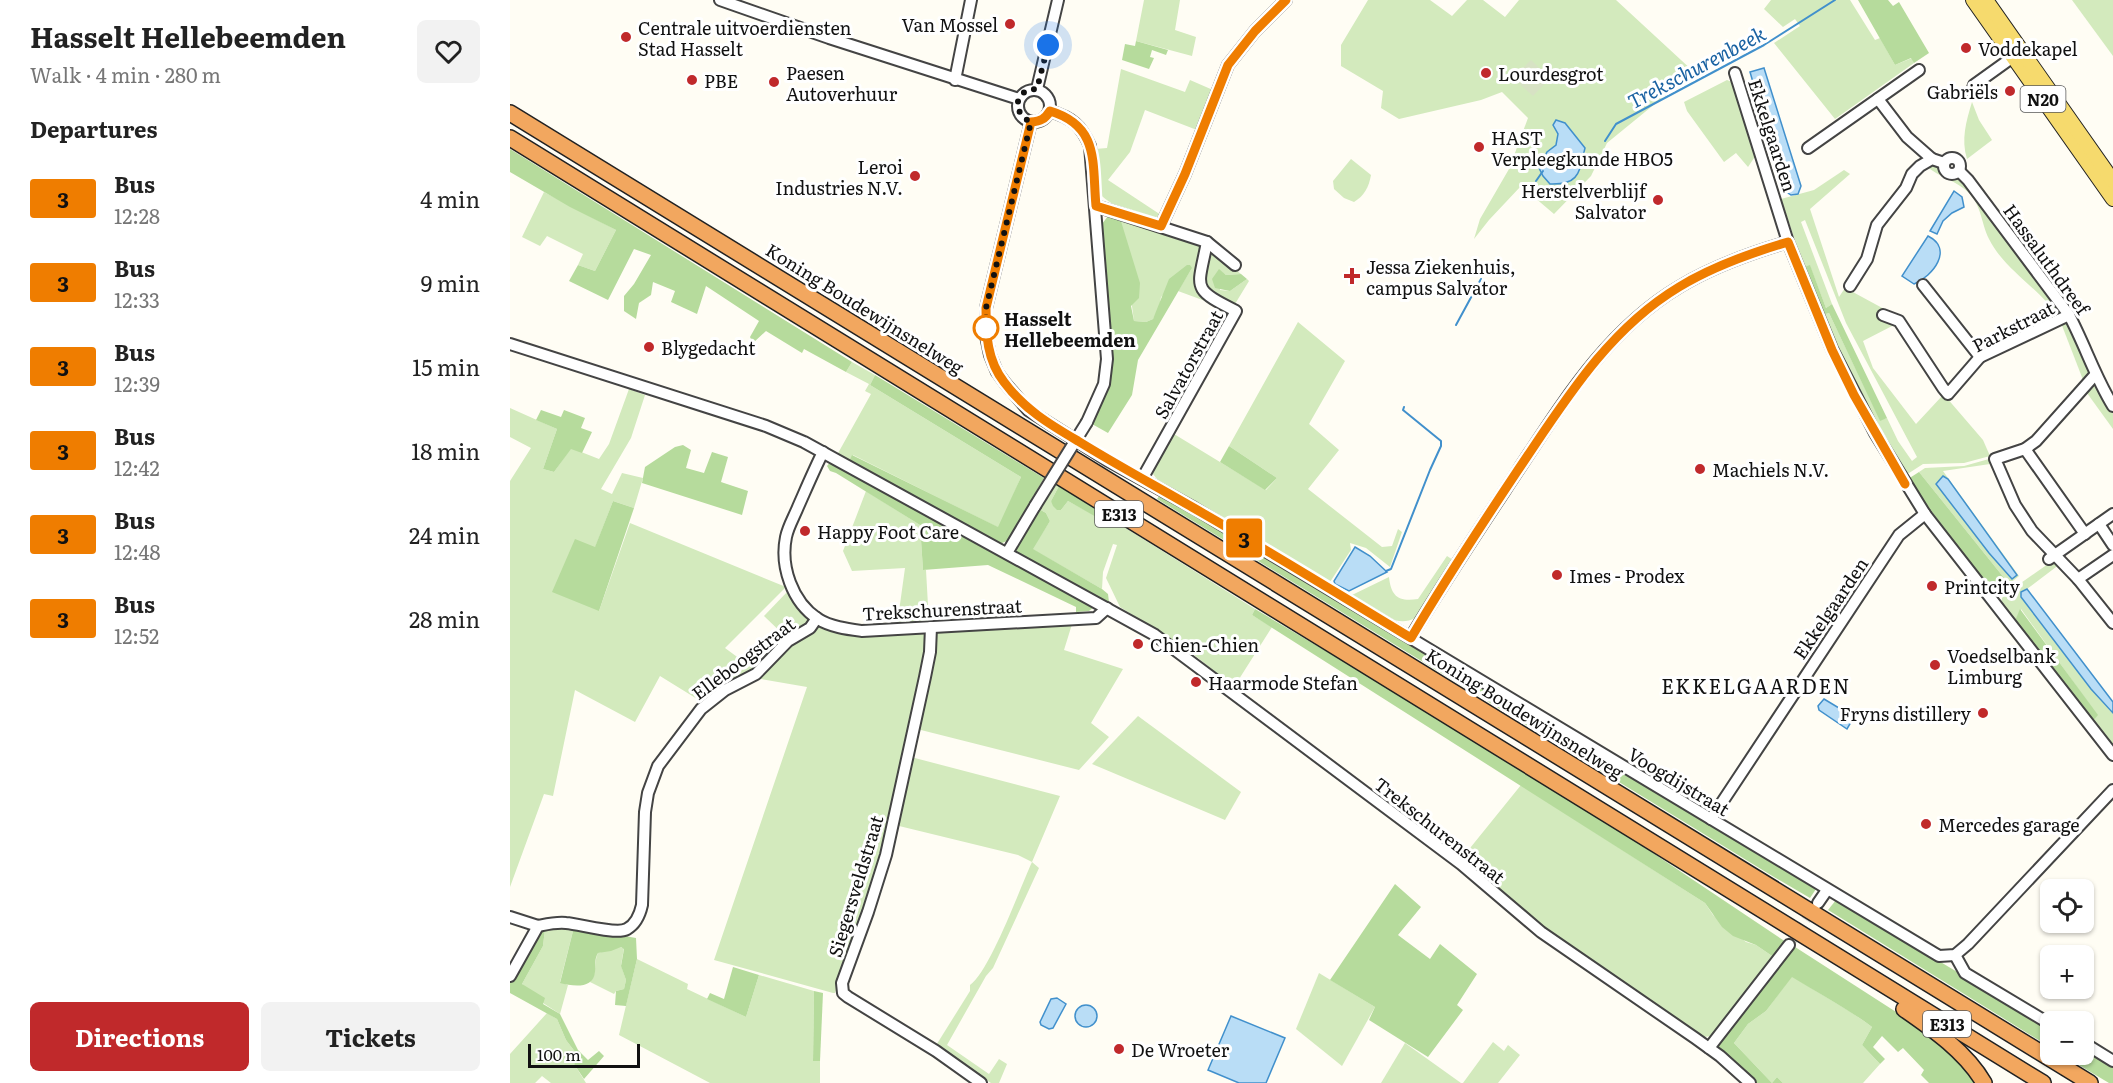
<!DOCTYPE html>
<meta charset="utf-8">
<style>
body{margin:0;font-family:Literata,serif;background:#f2f2f2;color:#222;height:100vh;display:flex;flex-direction:column;font-size:22px;white-space:nowrap}
*{box-sizing:border-box;margin:0}
p{font-size:20px;color:#767676}
.icon{flex:none;width:33px;height:33px;fill:none;stroke:currentColor;stroke-width:2;stroke-linecap:round;stroke-linejoin:round}
.map{position:relative;flex:1;overflow:hidden}
.drawer{display:flex;flex-direction:column;background:#fff;width:510px}
.drawer>*{flex:none}
.badge{padding:0 12px;border-radius:4px;font-size:21px;line-height:39px}
.buttons{position:absolute;left:1530px;top:879px;display:grid;gap:12px}
.buttons a{display:grid;place-items:center;width:54px;height:54px;border-radius:9px;background:#fff;box-shadow:0 2px 4px #0004;font-size:30px}
.scale{position:absolute;left:18px;bottom:15px;width:112px;box-sizing:border-box;padding-left:6px;border:3px solid #111;border-top:0;font-size:16px;line-height:21px;white-space:nowrap;color:#111;-webkit-text-stroke:4px #fff;paint-order:stroke}
.you{position:absolute;width:30px;height:30px;margin:-15px;border:4px solid #fff;border-radius:50%;background:#1a73e8;box-shadow:0 0 0 9px #1a73e833}
.map>.badge{position:absolute;translate:-50% -50%;box-shadow:0 0 0 3px #fff}
h2{padding:0 30px;font-size:22px;line-height:54px}
.round{display:grid;place-items:center;flex:none;width:63px;height:63px;border-radius:9px;background:#f2f2f2}
.overview{display:flex;align-items:center;justify-content:space-between;height:102px;padding:0 30px}
h1{font-size:28px;font-weight:700;line-height:45px}
.cta{display:flex;gap:12px;margin-top:auto;padding:12px 30px}
.cta a{flex:1;height:69px;border-radius:9px;background:#c0292b;color:#fff;font-size:24px;font-weight:700;line-height:69px;text-align:center}
.cta a+a{background:#f2f2f2;color:#222}
ul{padding:0;list-style:none}
li{display:flex;align-items:center;gap:18px;height:84px;padding:0 30px}
li div{flex:1}
li b{display:block;font-size:22px}
li em{font-style:normal}
li .badge{min-width:66px;font-weight:700;text-align:center}
main{display:flex;flex:1;min-height:0}
.map>svg:first-child{display:block}
</style>
<main>
<section class="drawer">
<div class="overview"><div><h1>Hasselt Hellebeemden</h1><p>Walk · 4 min · 280 m</p></div><a class="round"><svg class="icon" aria-label="heart" viewBox="0 0 24 24"><path d="M12 20l-8-8c-3-5 5-10 8-4 3-6 11-1 8 4z"/></svg></a></div>
<h2>Departures</h2>
<ul>
<li><span class="badge" style="background:#ef7d00;color:#111">3</span><div><b>Bus</b><p>12:28</p></div><em>4 min</em></li>
<li><span class="badge" style="background:#ef7d00;color:#111">3</span><div><b>Bus</b><p>12:33</p></div><em>9 min</em></li>
<li><span class="badge" style="background:#ef7d00;color:#111">3</span><div><b>Bus</b><p>12:39</p></div><em>15 min</em></li>
<li><span class="badge" style="background:#ef7d00;color:#111">3</span><div><b>Bus</b><p>12:42</p></div><em>18 min</em></li>
<li><span class="badge" style="background:#ef7d00;color:#111">3</span><div><b>Bus</b><p>12:48</p></div><em>24 min</em></li>
<li><span class="badge" style="background:#ef7d00;color:#111">3</span><div><b>Bus</b><p>12:52</p></div><em>28 min</em></li>
</ul>
<div class="cta"><a>Directions</a><a>Tickets</a></div>
</section>
<div class="map">
<svg width="1603" height="1083" viewBox="0 0 1603 1083">
<rect width="100%" height="100%" fill="#fffdf4"/>
<g fill="#d3eabd">
<path d="M634,0H670L665,30L686,37L682,56L626,41Z"/>
<path d="M858,0H920L942,16L957,0H973L995,17L1009,0H1106L1184,72L1097,143L1081,176L1044,214L1011,186L979,220L964,239L970,219L999,169L1018,118L992,92L971,100L889,119L871,108L873,91L831,66V45Z"/>
<path d="M1261,0H1340L1365,40L1370,38L1385,65L1402,58L1404,63L1325,119L1264,43L1290,26L1285,19L1273,27L1254,9Z"/>
<path d="M1562,0H1603V56Z"/>
<path d="M611,69L675,92L680,80L703,90L687,130L635,110L620,152L598,180L651,215C650,215 642,219 642,219C630,220 597,203 590,194L585,149L597,148Z"/>
<path d="M1217,80L1222,82L1246,155L1238,167L1226,153L1214,162L1177,111L1174,102Z"/>
<path d="M1462,102L1469,120L1482,140L1457,159C1451,139 1456,122 1462,102Z"/>
<path d="M841,159L861,175C859,187 854,196 844,202L834,198L824,189L823,181Z"/>
<path d="M1426,161L1435,175L1452,179L1552,312L1549,318C1530,288 1495,271 1479,239C1471,223 1472,207 1459,193C1447,181 1429,177 1416,166Z"/>
<path d="M1334,170L1340,174L1300,209L1329,297L1337,285L1341,291L1376,310L1386,324L1353,341L1363,368L1406,424L1433,395L1436,397L1473,440L1480,456L1454,463L1413,464L1396,475L1358,411L1313,315L1319,313L1370,420L1377,418L1388,441L1402,461L1407,457L1336,323L1295,220L1291,222L1322,304L1316,308L1300,266L1294,267L1271,199L1304,190Z"/>
<path d="M34,192L106,230L85,271L68,265L73,254L37,236L30,246L12,237Z"/>
<path d="M610,218L691,245L687,280L706,305L668,291L682,268L651,297L649,308L643,319L636,322L624,321Z"/>
<path d="M703,251L731,274L716,275L709,270L710,290L720,291L737,279L739,281L725,304L701,296L693,283L699,254Z"/>
<path d="M788,322L835,361L799,424L829,450L798,489L872,547L882,546L888,529L892,532L880,567L856,548L840,543L841,550L820,582L649,482L643,474V467L659,436L664,434L756,490L767,478L719,446Z"/>
<path d="M1551,323H1557L1561,325L1581,374L1575,385Z"/>
<path d="M342,362L365,375L360,385L511,477L489,528L343,455L339,462L327,455L361,394L355,391L359,384L336,372Z"/>
<path d="M1584,385L1603,411V429L1577,393Z"/>
<path d="M119,389L135,395L121,438L91,489L102,494L112,473L133,478L124,508L103,501L85,548L89,611L120,523L276,587L215,648L230,659L239,648L253,661L241,673L192,702L150,676L125,722L65,690L43,796L34,794L0,887V481L21,448L0,437V408L47,429L33,469L44,472L61,448L89,459L99,444Z"/>
<path d="M1479,459L1480,464L1433,471L1509,576L1499,584L1409,472L1415,468L1454,466Z"/>
<path d="M546,483L549,486L541,501L551,510L558,501L595,521L598,517L745,609L742,615L762,627L724,687L678,650L610,607L596,578L607,545L603,544L593,572L592,589L522,549L540,521L536,513L529,509Z"/>
<path d="M356,491L410,525L413,570H416L419,623L387,626L395,568L342,571L333,551Z"/>
<path d="M937,556L943,560L905,618C884,630 860,606 842,595L879,577C881,596 888,602 908,599Z"/>
<path d="M1545,559L1550,564L1517,589L1603,702V749L1582,722L1587,715L1511,609L1504,623L1491,605L1492,598L1498,592Z"/>
<path d="M278,591L298,613L300,620L298,625L277,638L254,616Z"/>
<path d="M563,621L554,650L613,669L581,723L599,737L569,770L407,729L426,631Z"/>
<path d="M312,624L414,631L417,634L383,814L353,917L325,993H323L204,960L297,687L245,678L273,649Z"/>
<path d="M628,716L731,792L715,820L582,764Z"/>
<path d="M401,757L550,796L522,862L529,868L483,968L476,976L437,1045L479,1074L489,1059L497,1064L489,1083H481L425,1047L460,991V985C480,971 510,888 522,862L508,855L385,825Z"/>
<path d="M1011,785L1195,903L1203,915L1236,942L1246,945L1265,958L1203,1036L1193,1037L1187,1034L1016,915L952,858Z"/>
<path d="M43,927H64L50,982L58,985L50,1014L33,1003L12,984L33,946L35,929Z"/>
<path d="M110,947L114,948L111,965L116,980L114,989L106,991L104,994L80,982C88,973 83,963 88,953Z"/>
<path d="M127,959L178,984L177,989L236,1017L249,975L304,991L303,1061H310V1083H200L109,1035Z"/>
<path d="M809,973L865,1007L832,1066L786,1029Z"/>
<path d="M1282,976C1309,994 1337,1008 1362,1027L1352,1045L1370,1064L1353,1083H1273L1267,1077L1262,1083L1224,1043L1238,1024L1256,1011Z"/>
<path d="M37,1013L47,1019L56,1040L69,1057L64,1064L76,1083H41L32,1076L25,1083H0V1054Z"/>
<path d="M983,1042L994,1051L998,1045L1010,1055L988,1083H953Z"/>
<path d="M895,1043L951,1083H871Z"/>
</g>
<g fill="#b6db9c">
<path d="M1348,0H1378L1383,6L1389,2L1419,53L1404,63L1401,58L1385,65Z"/>
<path d="M626,41L658,50L656,55L642,50L640,57L644,58L639,69L612,60L615,44L625,46Z"/>
<path d="M0,149L342,362L336,372L294,349L292,353L256,331L243,343L240,337L249,321L196,286L187,314L161,302L165,291L143,282L141,295L129,303L126,319L114,311V296L124,284L141,255L124,249L98,300L59,281L68,265L85,271L106,230L60,207L0,172Z"/>
<path d="M598,216L610,218L630,283L629,298L621,306L624,321L636,322L643,319L659,279L677,265H680L682,268L628,360L622,395L598,433L582,424L597,388L603,354L592,224Z"/>
<path d="M1300,265L1316,308L1322,304L1377,418L1370,421L1319,313L1313,315L1294,267Z"/>
<path d="M709,269L716,275L731,274L737,279L720,291L705,288L702,279Z"/>
<path d="M365,375L534,478L497,541L492,543L486,542L339,462L342,455L488,527L511,477L360,385Z"/>
<path d="M31,410L51,417L54,410L75,418L71,428L82,432L72,453L61,449L44,472L33,469L47,429L26,420Z"/>
<path d="M173,445L181,450L176,468L194,473L202,452L218,457L211,482L238,491L232,515L132,483L135,467L165,447Z"/>
<path d="M719,446L767,478L755,490L710,462Z"/>
<path d="M321,461L584,607L579,611L566,612V607L478,565L413,570L410,525L326,473L320,471L317,466Z"/>
<path d="M1409,472L1499,584C1490,590 1485,592 1476,586L1398,479Z"/>
<path d="M549,486L598,517L595,522L558,501L551,510H547L543,506L541,501Z"/>
<path d="M650,495C869,625 1087,758 1306,889L1300,898L1264,877L647,499Z"/>
<path d="M103,501L124,508L89,611L42,592L65,539L85,547Z"/>
<path d="M529,509L536,513L540,521L523,549L592,589L598,594L599,602H596L506,552L509,542Z"/>
<path d="M745,609L863,679L1125,841L1276,942L1265,958L1246,945L1223,936L1212,927L1195,903L742,615Z"/>
<path d="M1510,609L1588,715L1582,722L1504,623Z"/>
<path d="M885,884L911,907L888,935L920,959L930,944L967,974L947,1005L953,1010L918,1057L859,1020L865,1007L820,980Z"/>
<path d="M1326,900L1540,1027V1047L1318,910Z"/>
<path d="M64,927L126,938L127,959L116,1006L105,1005L106,991L114,989L116,980L111,966L114,949L111,947L101,951L88,953C84,960 86,964 85,972C83,990 62,986 50,983Z"/>
<path d="M35,929L33,946L12,984L35,998L33,1004L50,1014L68,1050L78,1060L89,1051L94,1056L74,1079L64,1064L69,1057L56,1040L47,1019L0,993V983L29,931Z"/>
<path d="M1282,945L1425,1037L1454,1066L1468,1083H1419L1411,1075L1414,1070L1393,1048L1388,1052L1372,1036L1363,1047L1375,1059L1370,1064L1352,1045L1362,1027C1337,1008 1309,994 1282,977L1256,1011L1238,1024L1224,1043L1262,1083L1267,1077L1273,1083H1245L1206,1047Z"/>
<path d="M223,967L249,975L236,1017L197,999L200,993L214,999Z"/>
<path d="M304,991L313,993L310,1061H303Z"/>
<path d="M1574,1046L1603,1063V1083H1599L1552,1055L1574,1054Z"/>
</g>
<path fill="#d7e2c4" d="M1021,60L1040,78L1023,96L1003,78Z"/>
<g fill="#b9ddf6" stroke="#4190cc" stroke-width="1.5">
<path d="M1254,68L1291,186L1288,194L1281,195L1275,191L1240,72Z"/>
<path d="M1046,120L1055,123L1075,148C1069,172 1070,185 1040,184L1033,176L1029,168L1037,152L1046,145L1048,134L1043,125Z"/>
<path d="M1444,191L1452,197L1454,207L1442,213L1433,221L1427,234L1420,231Z"/>
<path d="M1418,236C1444,249 1423,276 1404,284L1392,276Z"/>
<path d="M1433,476L1438,479L1507,575L1502,579L1479,553L1426,484Z"/>
<path d="M845,547L860,556L877,572L839,591L825,584L824,581Z"/>
<path d="M1517,589L1603,702V713L1581,689L1511,597V592Z"/>
<path d="M1314,699L1344,717L1337,729L1309,710L1308,706Z"/>
<path d="M547,998L556,1004L543,1028L539,1029L531,1025L530,1022L541,999Z"/>
<circle cx="576" cy="1016" r="11"/>
<path d="M721,1016L775,1038L756,1083H729L698,1070Z"/>
</g>
<g fill="none" stroke-linecap="round" stroke-linejoin="round">
<g stroke="#4190cc" stroke-width="2">
<path d="M1095,141L1106,124L1254,45L1325,0"/>
<path d="M1026,181L1033,171"/>
<path d="M946,325L971,279"/>
<path d="M876,571L881,569L920,470L931,446V441L893,410L894,407"/>
</g>
<path stroke="#dbdad2" stroke-width="10" stroke-dasharray="10 5" stroke-linecap="butt" d="M1279,945L1304,908"/>
<g stroke="#444" stroke-width="14">
<g id="minor">
<path d="M210,0L319,38L509,99"/>
<path d="M1225,73L1278,242L1322,349L1365,433L1415,514L1603,755"/>
<path d="M445,80L461,0"/>
<path d="M527,89L548,0"/>
<circle cx="524" cy="106" r="16"/>
<path d="M1462,91L1464,85L1503,57"/>
<path d="M1368,99L1397,137L1422,159"/>
<path d="M540,111C562,118 571,125 580,146L597,359L594,384L577,422"/>
<path d="M521,122L476,308V336L480,355L487,372L495,383L518,410L597,460L684,508L1429,956L1445,955L1458,944L1603,790"/>
<path d="M1298,148L1409,70"/>
<circle cx="1442" cy="166" r="8"/>
<path d="M1449,171L1458,180L1559,315C1575,345 1585,377 1603,406"/>
<path d="M586,206L697,242L725,265"/>
<path d="M651,226L675,174L718,65L745,31L776,0"/>
<path d="M1413,285L1470,357"/>
<path d="M1340,286L1357,259L1367,225L1396,188L1402,174L1410,166L1422,159L1434,163"/>
<path d="M1373,315L1389,321L1433,388L1438,394L1470,357L1559,315"/>
<path d="M0,344L256,426L294,442L645,635L951,864L1031,932L1185,1038L1210,1056L1240,1083"/>
<path d="M1585,375L1526,441L1515,449L1485,459L1505,505L1522,531L1568,579L1603,623"/>
<path d="M1515,449L1575,534"/>
<path d="M313,452C304,470 296,489 288,507C284,517 278,527 276,537C270,566 282,602 308,619C321,627 337,629 352,631L586,618L597,608"/>
<path d="M632,479L726,311C680,288 688,289 697,242"/>
<path d="M1589,524L1603,545"/>
<path d="M497,553L525,506"/>
<path d="M1539,559L1603,514"/>
<path d="M1568,579L1603,555"/>
<path d="M421,627L420,652L415,677L376,855L358,912L332,983L333,993L338,997L426,1051L471,1083"/>
<path d="M901,637C935,580 972,525 1009,469C1054,401 1097,330 1169,287C1200,268 1244,252 1278,242"/>
<path d="M1201,819L1389,535L1415,514"/>
<path d="M1308,903L1317,890"/>
<path d="M0,917L28,926"/>
<path d="M28,926C38,924 46,922 56,923C70,924 106,935 117,929C126,924 130,914 132,905L135,812L138,793L148,766L191,709L215,690L246,674L278,641L300,628L307,618"/>
<path d="M1445,955L1455,973L1540,1024"/>
<path d="M0,976L28,926"/>
<path d="M1574,1043L1603,1061"/>
<path d="M1199,1048L1279,945"/>
</g>
</g>
<g stroke="#222" stroke-width="16">
<g id="major">
<path d="M1463,0L1603,199"/>
<path d="M1476,0L1603,181"/>
</g>
</g>
<g stroke="#222" stroke-width="18">
<g id="highway">
<path d="M0,113L1580,1083"/>
<path d="M0,138L1533,1083"/>
<path d="M1394,1009C1423,1029 1456,1052 1474,1083"/>
</g>
</g>
<use href="#minor" stroke="#fff" stroke-width="10"/>
<use href="#major" stroke="#f6da6d" stroke-width="14"/>
<use href="#highway" stroke="#f2a75f" stroke-width="15"/>
<g stroke="#444" stroke-width="14" stroke-linecap="butt">
<path id="minor-bridge" d="M525,506L577,422"/>
</g>
<use href="#minor-bridge" stroke="#fff" stroke-width="10"/>
</g>
<g fill="none" stroke-linecap="round" stroke-linejoin="round">
<g stroke="#fff" stroke-width="14">
<path id="line" d="M776,0L745,31L718,65L675,174L651,226L586,206C582,163 590,126 540,111C535,119 531,121 521,122L476,308C476,335 477,360 494,382C514,409 539,424 568,441C605,464 644,485 682,507C756,549 828,594 901,638C934,582 970,527 1006,473C1053,404 1096,331 1169,287C1200,268 1244,252 1278,242L1322,350L1344,395L1395,484"/>
</g>
<use href="#line" stroke="#ef7d00" stroke-width="9"/>
<path stroke="#111" stroke-width="6" stroke-dasharray="0 10.8" d="M476,328V308L521,122C501,113 504,89 527,89L538,45"/>
</g>
<g fill="#c0292b" stroke="#fff" stroke-width="2">
<circle cx="500" cy="24" r="6"/>
<circle cx="116" cy="37" r="6"/>
<circle cx="1456" cy="48" r="6"/>
<circle cx="976" cy="73" r="6"/>
<circle cx="182" cy="80" r="6"/>
<circle cx="264" cy="82" r="6"/>
<circle cx="1500" cy="91" r="6"/>
<circle cx="969" cy="147" r="6"/>
<circle cx="405" cy="176" r="6"/>
<circle cx="1148" cy="200" r="6"/>
<path d="M839 267h6v6h6v6h-6v6h-6v-6h-6v-6h6z"/>
<circle cx="139" cy="347" r="6"/>
<circle cx="1190" cy="469" r="6"/>
<circle cx="295" cy="531" r="6"/>
<circle cx="1047" cy="575" r="6"/>
<circle cx="1422" cy="586" r="6"/>
<circle cx="628" cy="644" r="6"/>
<circle cx="1425" cy="665" r="6"/>
<circle cx="686" cy="682" r="6"/>
<circle cx="1473" cy="713" r="6"/>
<circle cx="1416" cy="824" r="6"/>
<circle cx="609" cy="1049" r="6"/>
</g>
<circle fill="#fff" stroke="#ef7d00" stroke-width="3" cx="476" cy="328" r="12"/>
<g text-anchor="middle" dominant-baseline="central" stroke-width="6" stroke-linejoin="round" paint-order="stroke">
<g fill="#fff" stroke="#585858" stroke-width="1.5">
<rect x="1510.5" y="86" width="45" height="26" rx="4.5"/>
<rect x="585" y="501" width="48" height="26" rx="4.5"/>
<rect x="1413" y="1011" width="48" height="26" rx="4.5"/>
</g>
<g font-size="16" font-weight="bold" fill="#111">
<text x="1533" y="99">N20</text>
<text x="609" y="514">E313</text>
<text x="1437" y="1024">E313</text>
</g>
<g font-size="18" fill="#111" stroke="#fff" text-anchor="start">
<text x="488" y="24" text-anchor="end">Van Mossel</text>
<text x="128" y="27">Centrale uitvoerdiensten<tspan x="128" dy="21">Stad Hasselt</tspan></text>
<text x="1468" y="48">Voddekapel</text>
<text x="276" y="72">Paesen<tspan x="276" dy="21">Autoverhuur</tspan></text>
<text x="988" y="73">Lourdesgrot</text>
<text x="194" y="80">PBE</text>
<text x="1488" y="91" text-anchor="end">Gabriëls</text>
<text x="981" y="137">HAST<tspan x="981" dy="21">Verpleegkunde HBO5</tspan></text>
<text x="393" y="166" text-anchor="end">Leroi<tspan x="393" dy="21">Industries N.V.</tspan></text>
<text x="1136" y="190" text-anchor="end">Herstelverblijf<tspan x="1136" dy="21">Salvator</tspan></text>
<text x="856" y="266">Jessa Ziekenhuis,<tspan x="856" dy="21">campus Salvator</tspan></text>
<text x="151" y="347">Blygedacht</text>
<text x="1202" y="469">Machiels N.V.</text>
<text x="307" y="531">Happy Foot Care</text>
<text x="1059" y="575">Imes - Prodex</text>
<text x="1434" y="586">Printcity</text>
<text x="640" y="644">Chien-Chien</text>
<text x="1437" y="655">Voedselbank<tspan x="1437" dy="21">Limburg</tspan></text>
<text x="698" y="682">Haarmode Stefan</text>
<text x="1461" y="713" text-anchor="end">Fryns distillery</text>
<text x="1428" y="824">Mercedes garage</text>
<text x="621" y="1049">De Wroeter</text>
</g>
<g font-size="18" fill="#111" stroke="#fff">
<text transform="translate(1263 135) rotate(72)">Ekkelgaarden</text>
<text transform="translate(1537 259) rotate(54)">Hassaluthdreef</text>
<text transform="translate(355 308) rotate(32)">Koning Boudewijnsnelweg</text>
<text transform="translate(1503 326) rotate(-27)">Parkstraat</text>
<text transform="translate(678 364) rotate(-61)">Salvatorstraat</text>
<text transform="translate(1320 608) rotate(-56)">Ekkelgaarden</text>
<text transform="translate(432 609) rotate(-3)">Trekschurenstraat</text>
<text transform="translate(233 658) rotate(-37)">Elleboogstraat</text>
<text transform="translate(1015 713) rotate(32)">Koning Boudewijnsnelweg</text>
<text transform="translate(1169 781) rotate(31)">Voogdijstraat</text>
<text transform="translate(930 830) rotate(38)">Trekschurenstraat</text>
<text transform="translate(345 886) rotate(-73)">Siegersveldstraat</text>
</g>
<g font-size="18" font-weight="bold" fill="#111" stroke="#fff" text-anchor="start">
<text x="494" y="318">Hasselt<tspan x="494" dy="21">Hellebeemden</tspan></text>
</g>
<g font-size="20" font-style="italic" fill="#1a62a2" stroke="#fff">
<text transform="translate(1186 66) rotate(-28)">Trekschurenbeek</text>
</g>
<g font-size="20" letter-spacing="1.5" fill="#111" stroke="#fff">
<text x="1246" y="685">EKKELGAARDEN</text>
</g>
</g>
</svg>
<div class="buttons">
<a><svg class="icon" aria-label="locate" viewBox="0 0 24 24"><circle cx="12" cy="12" r="6"/><path d="M12 2v4M12 18v4M2 12h4M18 12h4"/></svg></a>
<a>+</a>
<a>−</a>
</div>
<div class="scale">100 m</div>
<div class="you" style="left:538px;top:45px"></div>
<b class="badge" style="left:734px;top:538px;background:#ef7d00;color:#111">3</b>
</div>
</main>
